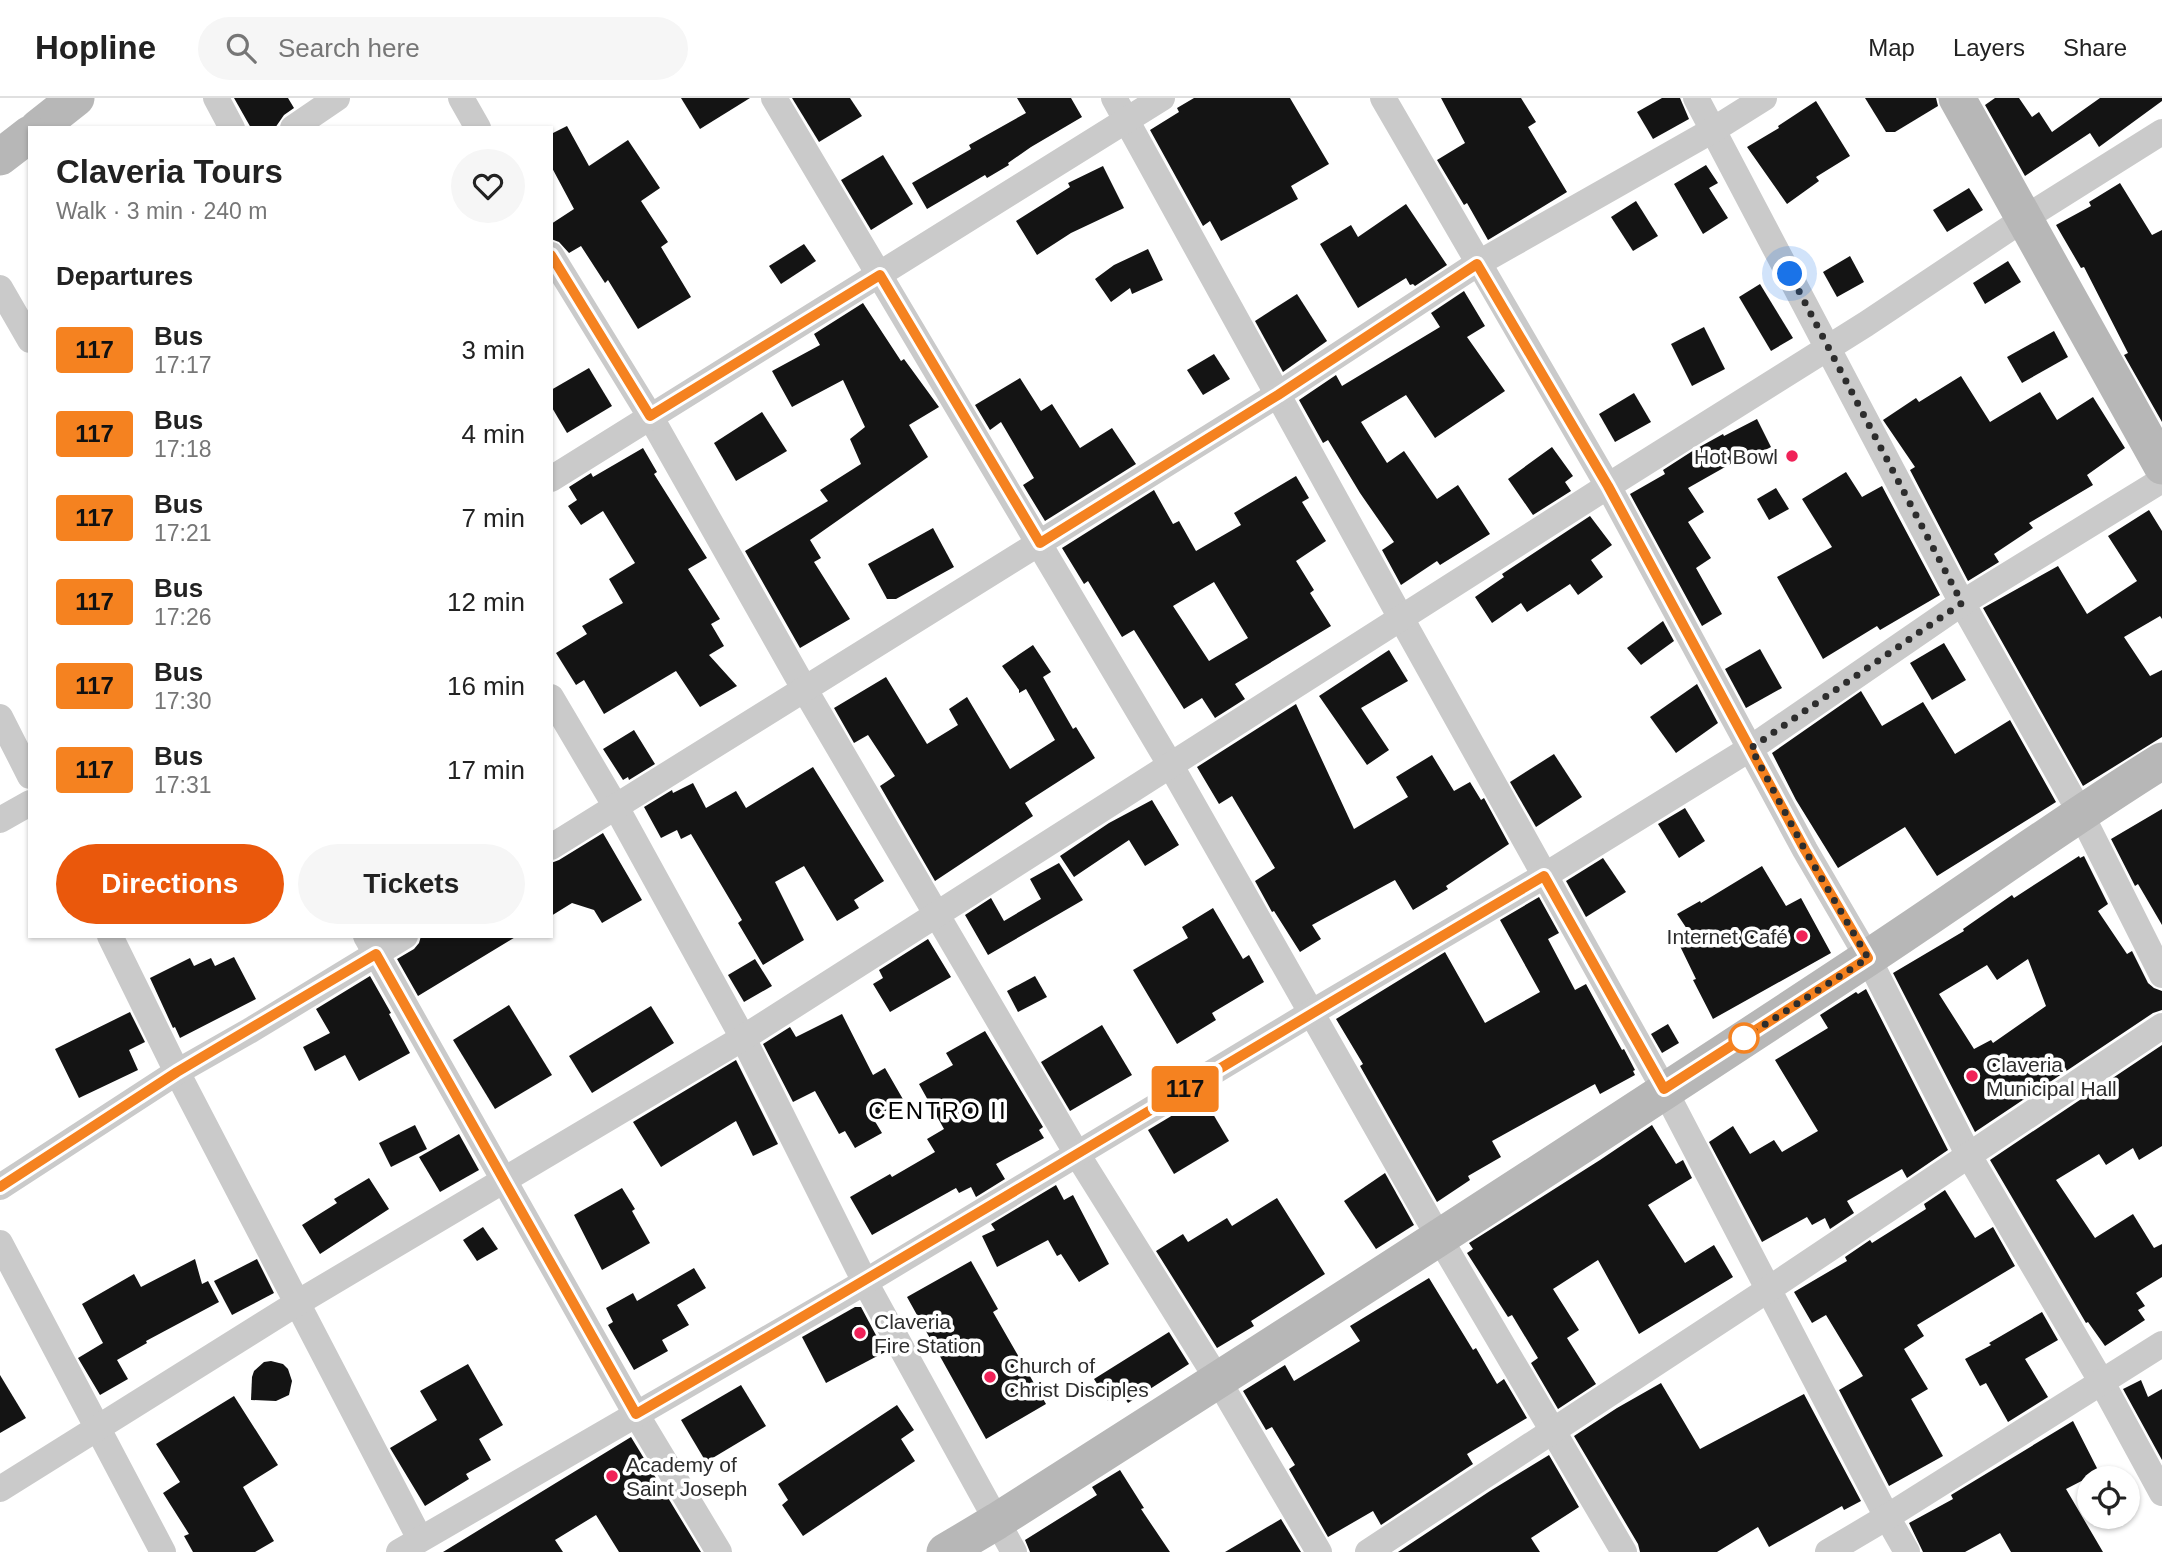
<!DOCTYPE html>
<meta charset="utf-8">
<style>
body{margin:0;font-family:Arial,sans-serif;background:#f6f6f6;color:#222;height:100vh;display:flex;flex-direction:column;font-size:26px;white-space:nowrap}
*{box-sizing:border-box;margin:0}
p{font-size:23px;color:#767676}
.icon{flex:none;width:38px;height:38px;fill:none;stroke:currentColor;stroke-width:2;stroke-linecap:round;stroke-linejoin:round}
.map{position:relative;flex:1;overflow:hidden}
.sheet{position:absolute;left:28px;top:28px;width:525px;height:812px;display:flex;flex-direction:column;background:#fff;border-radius:0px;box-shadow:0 2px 5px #0004}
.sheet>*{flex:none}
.badge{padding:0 14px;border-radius:5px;font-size:24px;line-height:46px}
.tools{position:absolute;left:2077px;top:1368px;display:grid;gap:14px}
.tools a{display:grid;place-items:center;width:63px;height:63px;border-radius:50%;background:#fff;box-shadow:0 2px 5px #0004;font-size:35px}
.you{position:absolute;width:35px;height:35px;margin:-18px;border:5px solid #fff;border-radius:50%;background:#1a73e8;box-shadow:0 0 0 10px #1a73e833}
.map>.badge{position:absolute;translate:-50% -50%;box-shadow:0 0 0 4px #fff}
h2{padding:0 28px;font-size:26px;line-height:63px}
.round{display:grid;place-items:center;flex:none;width:74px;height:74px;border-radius:37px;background:#f6f6f6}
.summary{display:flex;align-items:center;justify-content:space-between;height:119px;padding:0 28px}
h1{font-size:33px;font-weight:600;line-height:52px}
.action{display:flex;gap:14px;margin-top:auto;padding:14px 28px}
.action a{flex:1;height:80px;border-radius:42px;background:#ea580c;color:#fff;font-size:28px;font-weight:600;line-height:80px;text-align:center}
.action a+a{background:#f6f6f6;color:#222}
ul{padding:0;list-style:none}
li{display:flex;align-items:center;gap:21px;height:84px;padding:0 28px}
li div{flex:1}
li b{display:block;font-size:26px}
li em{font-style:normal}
li .badge{min-width:77px;font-weight:700;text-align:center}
header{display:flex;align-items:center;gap:42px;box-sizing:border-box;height:98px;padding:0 35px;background:#fff;border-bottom:2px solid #e0e0e0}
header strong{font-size:33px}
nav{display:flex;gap:38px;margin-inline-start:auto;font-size:24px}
.search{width:490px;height:63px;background:#f6f6f6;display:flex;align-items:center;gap:18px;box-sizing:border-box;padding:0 24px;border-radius:38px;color:#767676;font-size:26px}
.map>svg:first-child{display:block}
</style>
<header>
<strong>Hopline</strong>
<div class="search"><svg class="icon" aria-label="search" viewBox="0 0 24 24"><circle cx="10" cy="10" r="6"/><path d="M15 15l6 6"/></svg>Search here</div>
<nav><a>Map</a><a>Layers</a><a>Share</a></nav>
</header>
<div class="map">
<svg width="2162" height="1454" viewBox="0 0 2162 1454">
<rect width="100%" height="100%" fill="#fff"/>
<g fill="#141414" fill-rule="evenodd">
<path d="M234,0H288L294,10L284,17L275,30H251Z"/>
<path d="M681,0H750L700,31Z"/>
<path d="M792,0H850L862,18L819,44Z"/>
<path d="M1017,0H1071L1082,19L1031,49L1008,65L1009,67L987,80L985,77L927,111L912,85L971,51L969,47L1026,15Z"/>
<path d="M1194,0H1290L1329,66L1291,88L1298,101L1221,143L1210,123L1203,128L1150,32L1179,14L1177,10Z"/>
<path d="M1441,0H1521L1536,24L1528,29L1567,94L1488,142L1467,105L1464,107L1437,62L1465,45Z"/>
<path d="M1662,0H1680L1689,21L1653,41L1637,14Z"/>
<path d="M1865,0H1936L1938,8L1895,34H1886Z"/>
<path d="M1995,0H2019L2032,19L2039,14L2052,34L2100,0H2162V3L2099,49L2090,35L2025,78L1985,7Z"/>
<path d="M1816,3L1850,58L1816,79L1819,83L1787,106L1747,49L1779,30L1778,28Z"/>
<path d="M567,28L589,68L628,42L660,90L641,103L668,144L661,149L691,199L638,231L608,182L605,185L581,148L569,155L559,144L551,141V126L574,111L551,68V36Z"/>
<path d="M883,57L913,106L871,132L841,82Z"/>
<path d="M1706,67L1718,85L1709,90L1728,120L1703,136L1674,86Z"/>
<path d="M1103,68L1124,110L1071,135L1037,157L1016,123L1070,89L1068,85Z"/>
<path d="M2120,85L2152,137L2162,132V324L2124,257L2128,255L2084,169L2081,170L2056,127L2091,108L2089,104Z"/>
<path d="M1969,90L1983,112L1947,134L1933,112Z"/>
<path d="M1636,103L1658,138L1633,153L1611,119Z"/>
<path d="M1406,106L1447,167L1415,188L1413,186L1410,187L1406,180L1358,210L1320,146L1351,127L1358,139Z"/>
<path d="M804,146L816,163L781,186L769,168Z"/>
<path d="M1148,151L1163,182L1132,196L1130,190L1111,204L1095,181L1114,167Z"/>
<path d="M1850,158L1864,184L1837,199L1823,174Z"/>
<path d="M2008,163L2021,184L1985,206L1973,185Z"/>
<path d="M1760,186L1793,240L1771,253L1739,199Z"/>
<path d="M1464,193L1485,228L1467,239L1505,293L1435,340L1406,297L1361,324L1387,365L1404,353L1437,401L1458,387L1490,436L1440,467L1437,463L1401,487L1382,452L1394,444L1360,395L1328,342L1323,345L1299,302L1336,277L1342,288L1440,229L1431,215Z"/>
<path d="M1297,196L1327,243L1283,274L1255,223Z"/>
<path d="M863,205L901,263L904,261L939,309L909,327L928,359L810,442L821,460L814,464L850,521L800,550L745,453L828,403L820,392L861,366L850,341L865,329L843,282L792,309L772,273L820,247L814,236Z"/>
<path d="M1704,229L1725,271L1692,288L1671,246Z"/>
<path d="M2054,233L2068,259L2022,285L2007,259Z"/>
<path d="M1214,256L1230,281L1203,297L1187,272Z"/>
<path d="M589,270L612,308L567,335L551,308V292Z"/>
<path d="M1961,278L1990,324L2040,294L2057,322L2093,299L2125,350L2087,377L2093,387L2029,425L2033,430L1994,456L1999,464L1968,483L1910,372L1915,369L1883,322L1916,300L1919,304Z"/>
<path d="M1020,280L1041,313L1052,306L1080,350L1112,330L1136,366L1045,423L1023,387L1034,380L1001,324L990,332L975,307Z"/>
<path d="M1634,295L1651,324L1615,344L1599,316Z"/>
<path d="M762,314L787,353L736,383L714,345Z"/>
<path d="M1757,321L1771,349L1742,364L1741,360L1688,390L1704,414L1688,424L1711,460L1696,470L1722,516L1702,528L1630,396L1665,376L1663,372L1694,352L1723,336L1724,338Z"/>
<path d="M1552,349L1573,378L1565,384L1571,393L1533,417L1508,381Z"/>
<path d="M643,350L657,374L654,376L707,460L688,471L720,521L711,526L724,548L709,557L737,588L700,609L676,573L604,616L584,582L576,587L556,555L587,536L582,528L623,505L609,481L635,465L603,413L581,427L568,408L577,402L569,389L591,375L593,379Z"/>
<path d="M1846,374L1862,399L1882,388L1940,497L1880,532L1877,528L1823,561L1777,479L1832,449L1802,401Z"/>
<path d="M1296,378L1309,400L1302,404L1326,443L1296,463L1314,492L1310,495L1331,528L1235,586L1245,601L1215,620L1202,600L1184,611L1134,532L1122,539L1088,483L1084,486L1062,450L1154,392L1173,426L1179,423L1196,453L1241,427L1234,415ZM1214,484L1248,540L1209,563L1173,508Z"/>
<path d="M1776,390L1789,411L1769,422L1757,401Z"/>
<path d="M2149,412L2162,433V521L2160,518L2124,539L2150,578L2162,572V639L2083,688L1983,510L2058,468L2087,516L2137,483L2108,438Z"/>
<path d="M1590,418L1612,447L1591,462L1603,479L1578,497L1570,486L1527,514L1521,505L1492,525L1475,499L1504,479L1502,476Z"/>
<path d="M933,430L954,469L896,501H887L868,466Z"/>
<path d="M1663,523L1674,543L1641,567L1627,550Z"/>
<path d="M1944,545L1966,582L1932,602L1910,565Z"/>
<path d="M1033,547L1051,574L1043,579L1073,631L1076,629L1095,660L1025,705L1033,718L935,783L880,688L895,678L868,637L854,645L834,610L886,579L927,646L958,627L949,611L967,599L1010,671L1055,642L1026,591L1019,595V592L1002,568Z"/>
<path d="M1760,551L1782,590L1746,610L1725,571Z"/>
<path d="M1389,552L1408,583L1361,610L1389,652L1367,667L1319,598Z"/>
<path d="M1697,586L1718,625L1676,655L1650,619Z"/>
<path d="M1861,593L1882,628L1923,604L1955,656L2010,622L2056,704L1937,778L1905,729L1838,770L1796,702L1772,655Z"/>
<path d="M1296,606L1354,731L1408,699L1396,679L1432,657L1454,693L1470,684L1481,702L1484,700L1509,746L1446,788L1448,791L1413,812L1395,782L1312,827L1321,841L1300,854L1274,813L1272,814L1255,783L1275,770L1232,698L1219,706L1197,669Z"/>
<path d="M634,632L655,666L629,682L628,679L623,682L603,651Z"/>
<path d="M1554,656L1582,699L1536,729L1510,684Z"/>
<path d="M813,669L884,783L854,802L859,810L837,823L804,768L775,784L804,842L763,867L738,825L742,822L691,736L681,741L677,732L661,740L644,709L672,692L673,695L693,685L706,710L736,693L746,710Z"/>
<path d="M1152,702L1179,747L1145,768L1129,742L1074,779L1060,758L1109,725Z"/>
<path d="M1685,710L1705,743L1679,760L1658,726Z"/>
<path d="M2162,711V827L2138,786L2135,788L2111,741Z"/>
<path d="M603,735L642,802L602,825L594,812L572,805L551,818V765L559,762Z"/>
<path d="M2079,758L2080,760L2084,758L2108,806L2098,813L2127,856L2132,853L2148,885L2154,890L2162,893V912L2153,915L1975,1034L1893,875L1964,833L1963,831L2012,797L2014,800ZM2028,861L2046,908L1993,945L1991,942L1974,951L1939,896L1987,867L1997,882Z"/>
<path d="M1603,760L1626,794L1586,819L1566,783Z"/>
<path d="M1059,765L1083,802L988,857L965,817L991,800L1004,823L1041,801L1030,781Z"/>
<path d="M1762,768L1786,808L1801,800L1831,855L1713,921L1693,882L1696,881L1678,844L1691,837L1677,816L1700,803L1701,805Z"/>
<path d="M1539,799L1559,835L1548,841L1575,892L1586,886L1622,952L1624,951L1635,972L1633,973L1635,977L1600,996L1595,986L1492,1043L1501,1059L1468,1078L1470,1082L1437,1104L1360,968L1363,966L1336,921L1445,854L1485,925L1540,894L1500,822Z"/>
<path d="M1213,810L1243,861L1249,857L1264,884L1212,915L1216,922L1177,946L1133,872L1188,840L1182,829Z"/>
<path d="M421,838H517L418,898L397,861L414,851L419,845Z"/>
<path d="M928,841L951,879L890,914L873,886L883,880L879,872Z"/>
<path d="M234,859L256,901L180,940L175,929L173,930L150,880L190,860L194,868L211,860L215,868Z"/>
<path d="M755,861L772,888L744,904L728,877Z"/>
<path d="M370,878L391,915L389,916L410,955L359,983L345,957L315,973L303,949L330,935L316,911Z"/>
<path d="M1035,878L1047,899L1018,914L1007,893Z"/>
<path d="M1866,891L1948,1052L1907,1080L1902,1071L1847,1103L1854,1115L1830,1131L1825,1120L1812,1127L1807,1119L1762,1144L1709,1044L1733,1028L1750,1056L1774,1042L1782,1054L1818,1033L1775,962L1828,930L1820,917L1856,894L1858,896Z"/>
<path d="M509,907L552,977L495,1011L453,942Z"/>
<path d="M651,908L674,945L592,995L569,958Z"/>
<path d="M130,914L145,944L129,952L138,972L79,1000L55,951Z"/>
<path d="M842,916L873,977L885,970L904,1003L873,1020L882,1035L855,1050L845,1033L839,1036L815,993L793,1004L763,946L790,929L796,939Z"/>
<path d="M1668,926L1679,945L1662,955L1651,936Z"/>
<path d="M1102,927L1132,977L1070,1013L1041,964Z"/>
<path d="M985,933L1043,1029L1039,1032L1044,1040L996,1066L1005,1081L976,1099L971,1089L959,1095L956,1090L872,1137L850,1099L890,1076L892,1079L935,1054L927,1041L944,1031L919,986L953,967L946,955Z"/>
<path d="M2162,947V1048L2139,1062L2133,1050L2106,1067L2099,1056L2056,1082L2095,1140L2133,1116L2154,1150L2162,1146V1179L2136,1195L2145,1208L2138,1212L2145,1222L2105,1248L2088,1224L2086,1225L1990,1062Z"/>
<path d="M736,962L778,1046L753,1058L736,1023L661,1069L633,1024Z"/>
<path d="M1203,999L1229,1043L1174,1076L1148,1032Z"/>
<path d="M415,1027L427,1051L391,1069L379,1045Z"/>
<path d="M1652,1027L1676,1066L1683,1062L1692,1080L1648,1107L1685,1165L1714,1147L1733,1179L1639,1236L1598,1162L1553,1191L1579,1232L1567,1240L1596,1286L1558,1311L1531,1265L1538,1260L1512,1217L1508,1219L1467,1155L1473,1151L1469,1145L1600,1062Z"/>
<path d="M459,1036L479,1072L440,1094L419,1059Z"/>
<path d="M1385,1075L1414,1127L1376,1151L1344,1103Z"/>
<path d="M369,1080L389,1111L320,1156L302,1127L337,1105L334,1101Z"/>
<path d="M1056,1087L1064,1102L1073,1097L1109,1166L1079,1184L1061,1156L1057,1158L1048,1142L997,1169L982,1138L995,1132L991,1126Z"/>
<path d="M622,1090L635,1111L632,1113L650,1145L602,1172L574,1117Z"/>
<path d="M1945,1092L1975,1140L1993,1129L2015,1168L1917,1227L1924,1238L1904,1251L1928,1291L1911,1301L1943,1358L1889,1388L1839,1292L1863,1278L1826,1217L1812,1225L1794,1194L1847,1163L1845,1159L1870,1142L1872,1145L1926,1111L1924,1106Z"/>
<path d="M1277,1100L1325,1176L1251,1223L1254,1228L1217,1250L1156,1153L1183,1136L1188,1144L1227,1120L1232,1128Z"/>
<path d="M483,1129L498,1151L477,1163L463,1142Z"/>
<path d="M195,1161L202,1186L208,1183L219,1204L146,1243L147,1245L117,1262L128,1281L100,1297L78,1260L103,1245L82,1206L134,1176L141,1189Z"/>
<path d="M257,1161L274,1195L232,1217L214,1183Z"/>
<path d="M971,1163L998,1211L993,1214L1046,1306L986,1341L907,1199Z"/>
<path d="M694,1170L706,1190L677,1207L689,1227L662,1242L668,1253L634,1272L608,1227L613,1224L606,1210L633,1195L637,1203Z"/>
<path d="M1429,1180L1473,1252L1476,1250L1497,1286L1504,1281L1527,1320L1467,1356L1473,1366L1381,1427L1373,1413L1328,1439L1289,1371L1295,1367L1272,1329L1266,1332L1243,1293L1285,1267L1294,1283L1360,1243L1350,1228Z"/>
<path d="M855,1209H861L885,1254L826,1285L802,1239Z"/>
<path d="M2042,1214L2058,1242L2025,1261L2048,1299L2008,1324L1986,1285L1980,1288L1965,1261L1991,1247L1989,1245Z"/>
<path d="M1169,1234L1189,1266L1128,1305L1121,1294L1108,1303L1094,1281Z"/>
<path d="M271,1263L283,1266L288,1271L292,1283L289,1297L276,1303L251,1302L252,1279L254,1273L264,1264Z"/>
<path d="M468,1266L503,1327L479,1341L491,1362L466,1376L469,1381L425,1408L390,1350L437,1322L420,1293Z"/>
<path d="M0,1277L26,1320L0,1335Z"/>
<path d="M2141,1282L2148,1299L2162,1291V1362L2123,1291Z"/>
<path d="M1661,1285L1700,1351L1804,1296L1861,1403L1844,1412L1842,1408L1769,1449L1758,1429L1717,1454H1640L1638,1446L1574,1338L1617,1310Z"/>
<path d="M741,1287L766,1328L706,1364L681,1322Z"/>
<path d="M234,1298L278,1367L243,1389L274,1443L255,1454H193L184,1438L189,1436L163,1395L180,1384L156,1346Z"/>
<path d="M897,1307L914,1332L901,1341L915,1363L803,1438L782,1407L788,1402L778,1386Z"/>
<path d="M2073,1323L2099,1374L2066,1391L2103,1454H2011L2000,1435L1965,1454H1923L1909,1425L1953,1401L1951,1397Z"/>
<path d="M631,1339L701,1454H619L596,1417L555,1442L563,1454H443Z"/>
<path d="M1549,1357L1579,1409L1531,1440L1540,1454H1398L1490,1393Z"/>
<path d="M1120,1372L1144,1410L1141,1411L1170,1454H1030L1025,1442L1097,1397L1092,1389Z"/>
<path d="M1281,1421L1301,1454H1225Z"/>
</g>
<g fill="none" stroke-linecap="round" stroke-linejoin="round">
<g stroke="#cacaca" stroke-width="26">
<path d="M216,0L232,30"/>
<path d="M461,0L478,30"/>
<path d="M774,0L1171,668L1440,1141L1624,1454"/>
<path d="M1114,0L1401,520L1664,991L1887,1419L1907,1454"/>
<path d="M1383,0L1608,388L1805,752L1868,860L1968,1056L2101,1283L2162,1395"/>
<path d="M1696,0L1962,505L2080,714L2162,877"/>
<path d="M293,30L337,0"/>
<path d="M551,157L650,318L805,592L1077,1056L1218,1282L1319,1454"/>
<path d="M0,190L30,242"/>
<path d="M551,381L1162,0"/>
<path d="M551,599L616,709L743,940L865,1184L1014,1454"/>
<path d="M0,619L30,678"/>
<path d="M0,722L30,705"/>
<path d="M551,749L1277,297L1477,166L1713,32L1764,0"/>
<path d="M110,838L177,974L420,1441"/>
<path d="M366,838L636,1316L719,1454"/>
<path d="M0,1089L177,974L251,932L405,838"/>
<path d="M0,1145L163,1454"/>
<path d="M0,1391L299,1204L743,940L1608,388L1866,226L2025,120L2162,34"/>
<path d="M399,1454L865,1184L1311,915L1544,778L1751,650L1962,505L2162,382"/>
<path d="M1368,1454L1769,1191L2162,928"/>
<path d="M1828,1454L1887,1419L2162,1246"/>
</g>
<g stroke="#b7b7b7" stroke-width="37">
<path d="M1957,0L2162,368"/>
<path d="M38,30L76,0"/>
<path d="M0,59L30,36"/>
<path d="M945,1454L997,1423C1288,1238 1578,1051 1866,861C1965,796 2061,726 2162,663"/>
</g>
</g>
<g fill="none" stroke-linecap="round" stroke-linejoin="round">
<g stroke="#fff" stroke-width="16">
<path id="line" d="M0,1089L177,974L376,856L636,1316C941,1140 1241,956 1544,778L1664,991L1868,860L1805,752L1608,388L1477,166L1278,297L1040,445L880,177L650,318L551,157"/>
</g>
<use href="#line" stroke="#f58220" stroke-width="10"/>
<path stroke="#2d2d2d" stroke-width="7" stroke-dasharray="0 12.6" d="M1744,940L1868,860L1805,752L1751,650L1962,505L1790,176"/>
</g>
<g fill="#f02258" stroke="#fff" stroke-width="2.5">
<circle cx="1792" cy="358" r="7"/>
<circle cx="1802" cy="838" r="7"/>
<circle cx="1972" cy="978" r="7"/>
<circle cx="860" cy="1235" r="7"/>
<circle cx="990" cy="1279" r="7"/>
<circle cx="612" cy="1378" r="7"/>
</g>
<circle fill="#fff" stroke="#f58220" stroke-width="3.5" cx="1744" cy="940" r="14"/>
<g text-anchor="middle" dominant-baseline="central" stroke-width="7" stroke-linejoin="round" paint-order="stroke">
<g font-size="21" fill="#2d2d2d" stroke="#fff" text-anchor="start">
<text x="1778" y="358" text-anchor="end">Hot Bowl</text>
<text x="1788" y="838" text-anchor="end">Internet Café</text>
<text x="1986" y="966">Claveria<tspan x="1986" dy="24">Municipal Hall</tspan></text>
<text x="874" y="1223">Claveria<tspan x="874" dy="24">Fire Station</tspan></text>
<text x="1004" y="1267">Church of<tspan x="1004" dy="24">Christ Disciples</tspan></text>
<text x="626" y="1366">Academy of<tspan x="626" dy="24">Saint Joseph</tspan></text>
</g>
<g font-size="24" letter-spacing="2" fill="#000" stroke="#fff">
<text x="938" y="1012">CENTRO II</text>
</g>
</g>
</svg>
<div class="tools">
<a><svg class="icon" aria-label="locate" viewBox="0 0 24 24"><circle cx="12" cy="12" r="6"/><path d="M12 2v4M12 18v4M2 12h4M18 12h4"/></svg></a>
</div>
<div class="you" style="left:1790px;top:176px"></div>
<b class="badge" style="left:1185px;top:991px;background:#f58220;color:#111">117</b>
<section class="sheet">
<div class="summary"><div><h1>Claveria Tours</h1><p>Walk · 3 min · 240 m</p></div><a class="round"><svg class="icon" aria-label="heart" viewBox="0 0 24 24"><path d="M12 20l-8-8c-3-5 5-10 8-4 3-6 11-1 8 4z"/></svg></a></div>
<h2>Departures</h2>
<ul>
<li><span class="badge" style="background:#f58220;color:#111">117</span><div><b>Bus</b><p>17:17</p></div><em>3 min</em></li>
<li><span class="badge" style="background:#f58220;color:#111">117</span><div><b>Bus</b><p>17:18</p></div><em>4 min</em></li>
<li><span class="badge" style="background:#f58220;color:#111">117</span><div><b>Bus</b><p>17:21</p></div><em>7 min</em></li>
<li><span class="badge" style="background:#f58220;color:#111">117</span><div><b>Bus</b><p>17:26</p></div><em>12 min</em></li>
<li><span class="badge" style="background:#f58220;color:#111">117</span><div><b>Bus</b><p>17:30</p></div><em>16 min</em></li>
<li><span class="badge" style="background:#f58220;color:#111">117</span><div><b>Bus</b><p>17:31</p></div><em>17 min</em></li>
</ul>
<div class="action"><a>Directions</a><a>Tickets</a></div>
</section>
</div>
